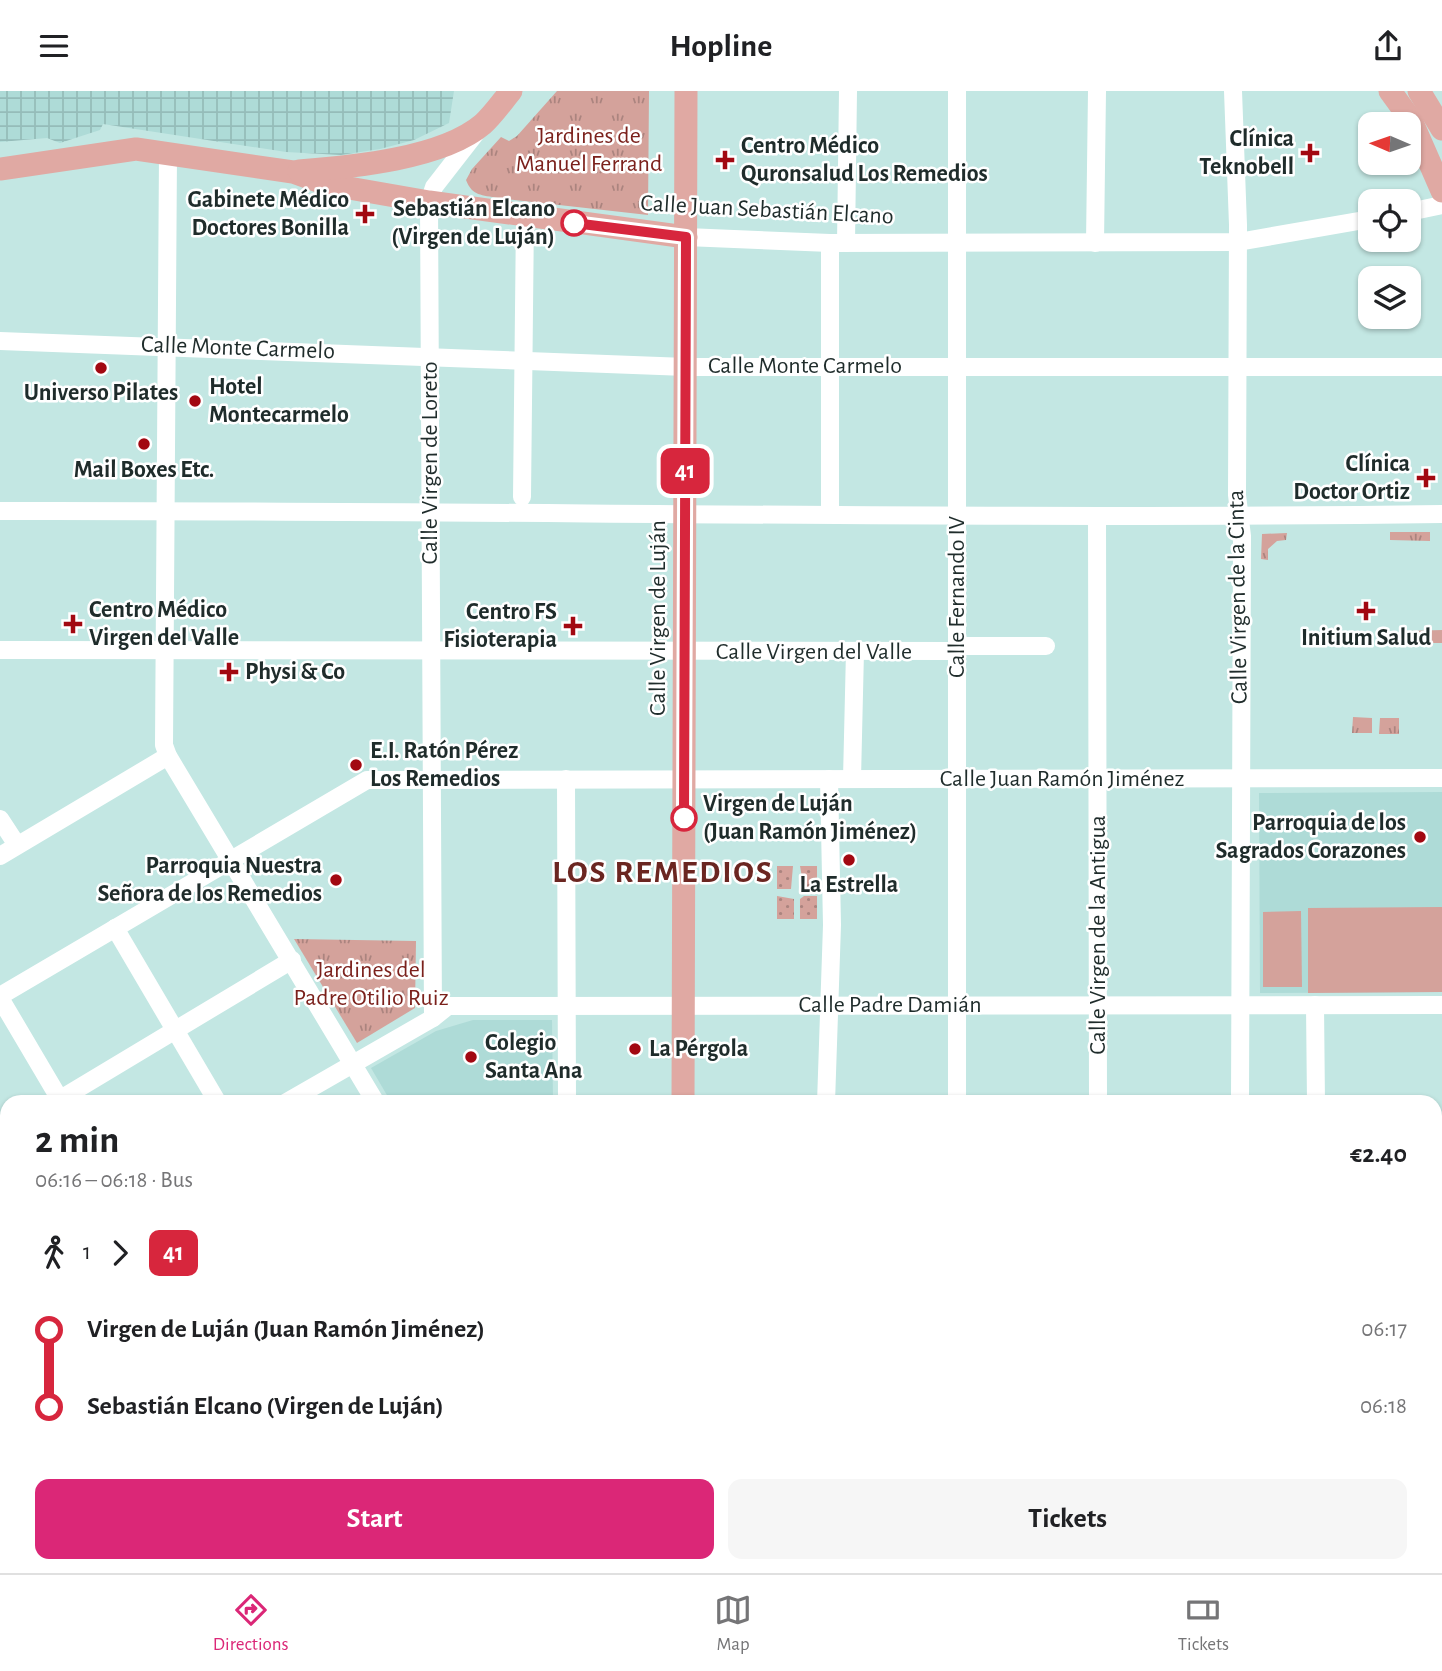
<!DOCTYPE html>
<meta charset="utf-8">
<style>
body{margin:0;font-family:"Alegreya Sans",sans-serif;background:#f6f6f6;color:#202124;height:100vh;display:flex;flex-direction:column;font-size:26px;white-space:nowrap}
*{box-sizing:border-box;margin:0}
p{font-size:23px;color:#757577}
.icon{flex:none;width:38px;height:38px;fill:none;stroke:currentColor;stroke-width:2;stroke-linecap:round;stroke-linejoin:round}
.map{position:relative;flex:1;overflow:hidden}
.panel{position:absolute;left:0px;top:1004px;width:1442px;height:478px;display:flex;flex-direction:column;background:#fff;border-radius:21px 21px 0 0;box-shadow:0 2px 5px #0004}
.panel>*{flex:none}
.badge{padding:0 14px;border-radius:10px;font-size:24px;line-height:46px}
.needle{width:46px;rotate:272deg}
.tools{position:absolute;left:1358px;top:21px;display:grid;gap:14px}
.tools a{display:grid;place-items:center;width:63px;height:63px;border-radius:14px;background:#fff;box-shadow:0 2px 5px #0004;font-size:35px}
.map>.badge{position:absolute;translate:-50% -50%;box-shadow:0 0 0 4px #fff}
.legs{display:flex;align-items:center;gap:10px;height:77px;padding:0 35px;font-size:23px}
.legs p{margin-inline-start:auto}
.overview{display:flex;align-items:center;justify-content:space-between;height:119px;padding:0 35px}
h1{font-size:38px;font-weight:700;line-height:52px}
.button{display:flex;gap:14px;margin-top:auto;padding:14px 35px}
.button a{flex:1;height:80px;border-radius:14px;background:#db2777;color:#fff;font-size:28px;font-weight:700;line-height:80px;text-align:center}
.button a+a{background:#f6f6f6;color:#202124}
ul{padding:0 35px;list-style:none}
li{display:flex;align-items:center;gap:24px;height:77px;font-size:26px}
li i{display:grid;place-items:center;width:10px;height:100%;margin:0 9px;background:currentColor}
li i::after{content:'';width:18px;height:18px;margin:-9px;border:5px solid;border-radius:50%;background:#fff}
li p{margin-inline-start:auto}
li:first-child i{background:linear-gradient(#0000 50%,currentColor 0)}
li:last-child i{background:linear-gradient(currentColor 50%,#0000 0)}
header{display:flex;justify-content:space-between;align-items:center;height:91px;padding:0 35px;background:#fff;font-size:32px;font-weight:700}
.dock{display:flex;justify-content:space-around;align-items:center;height:98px;border-top:2px solid #e0e0e0;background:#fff;font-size:19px;color:#757577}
.dock a{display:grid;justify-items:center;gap:4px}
.dock .active{color:#db2777}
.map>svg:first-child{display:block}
</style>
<header><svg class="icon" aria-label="menu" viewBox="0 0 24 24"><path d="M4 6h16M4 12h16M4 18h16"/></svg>Hopline<svg class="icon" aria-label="share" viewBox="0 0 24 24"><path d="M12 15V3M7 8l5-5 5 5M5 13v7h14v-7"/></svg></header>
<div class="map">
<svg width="1442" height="1482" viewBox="0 0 1442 1482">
<defs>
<pattern id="industrial-grid" width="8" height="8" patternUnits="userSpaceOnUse" patternTransform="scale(1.75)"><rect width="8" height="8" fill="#aedbd7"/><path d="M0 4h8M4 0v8" fill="none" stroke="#95bcb9"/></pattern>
<pattern id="grass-tufts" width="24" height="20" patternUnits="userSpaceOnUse" patternTransform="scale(1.75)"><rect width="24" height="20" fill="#d4a29b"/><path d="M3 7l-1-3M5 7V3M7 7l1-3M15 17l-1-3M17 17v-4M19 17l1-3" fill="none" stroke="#ab847f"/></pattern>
<pattern id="garden-dots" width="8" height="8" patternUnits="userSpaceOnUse" patternTransform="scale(1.75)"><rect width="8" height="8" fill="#d4a29b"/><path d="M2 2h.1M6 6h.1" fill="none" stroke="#ab847f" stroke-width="1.8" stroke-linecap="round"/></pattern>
</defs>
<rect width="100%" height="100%" fill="#c3e7e3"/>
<g fill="#aedbd7">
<path d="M1442,701V901L1260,902L1259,702Z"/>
<path d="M473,929H552L553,1011H391L371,977L436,940Z"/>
<path d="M197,1475H318L307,1482H201Z"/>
</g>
<path fill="url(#industrial-grid)" d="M0,0H454L449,32L414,49L380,58L341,64L286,61L103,33L100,39L60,52L47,47L0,51Z"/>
<g fill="url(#grass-tufts)">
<path d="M557,0H649L648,124L498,107C482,104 472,105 466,89L472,78L501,46L509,50L517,45Z"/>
<path d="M1390,441H1430V450L1390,449Z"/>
<path d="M1287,442L1286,449L1277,450L1268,458V469L1261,468L1262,443Z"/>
<path d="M1442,539V552H1407V540Z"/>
<path d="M1353,626L1372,627V642H1352Z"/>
<path d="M1380,627H1399V643H1379Z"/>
<path d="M294,848L416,850L415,917L357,952Z"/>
</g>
<g fill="url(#garden-dots)">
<path d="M777,775H793L791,798H777Z"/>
<path d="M800,775H817V798H804Z"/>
<path d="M777,805L794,808V828H777Z"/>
<path d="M804,805H817V828H800V808Z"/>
</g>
<g fill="#d4a29b">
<path d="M1442,816V901L1308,902V817Z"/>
<path d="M1301,820L1302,896H1263V821Z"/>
</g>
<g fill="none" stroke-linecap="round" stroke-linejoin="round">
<g stroke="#fff" stroke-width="18">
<path d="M957,0V1012"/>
<path d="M1233,0L1238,134L1237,404L1242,445L1240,1012"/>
<path d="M168,63L164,654L168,665L376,1012"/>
<path d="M1409,121L1442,114"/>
<path d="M686,146L830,152L1238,151L1370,128"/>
<path d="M830,152V423"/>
<path d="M846,152L848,0"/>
<path d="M1095,152L1097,0"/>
<path d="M0,250L686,276H1442"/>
<path d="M522,406L525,125"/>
<path d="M0,420C481,419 961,429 1442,423"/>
<path d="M1097,425L1098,1012"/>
<path d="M957,555H1046"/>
<path d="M0,559L957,560"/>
<path d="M566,688L567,1012"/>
<path d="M852,688L855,560"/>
<path d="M0,728L17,754"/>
<path d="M0,765L168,665"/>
<path d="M115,837L218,1012"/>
<path d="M0,905L367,689L1442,687"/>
<path d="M0,907L62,1012"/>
<path d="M1315,914L1316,1012"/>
<path d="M433,927L429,111L434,96L476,42"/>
<path d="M54,1012L292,869"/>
<path d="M285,1012L433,927L448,915L1442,914"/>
<path d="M826,1012L832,834L829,688"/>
<path d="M0,1044L7,1040"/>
<path d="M1435,1055H1442"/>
<path d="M0,1172L7,1184"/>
<path d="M1435,1267H1442"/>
<path d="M0,1269L7,1281"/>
<path d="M0,1320L7,1316"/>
<path d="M123,1475L127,1482"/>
<path d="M180,1475L184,1482"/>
<path d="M389,1475L393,1482"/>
<path d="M459,1475L463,1482"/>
<path d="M527,1475L531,1482"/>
<path d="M957,1475V1482"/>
<path d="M1099,1475V1482"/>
<path d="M1241,1475V1482"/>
<path d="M334,1482L345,1475"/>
<path d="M614,1482L625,1475"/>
<path d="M895,1482L906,1475"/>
</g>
<g stroke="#e0a9a3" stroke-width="23">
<path d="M1390,0L1411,29L1442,100"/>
<path d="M1419,0L1442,38"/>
<path d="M0,78L136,58L293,81L326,93L429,111L686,146"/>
<path d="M299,80C351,76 442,68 483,33C493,24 502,11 511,0"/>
<path d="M683,1012L686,0"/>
<path d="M686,1475L688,1482"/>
</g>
</g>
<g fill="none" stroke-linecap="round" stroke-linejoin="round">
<g stroke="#fff" stroke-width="16">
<path id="line-1" d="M574,132L686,146L684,727"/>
</g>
<use href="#line-1" stroke="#d7263d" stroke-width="10"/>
</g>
<g fill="#a20811" stroke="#fff" stroke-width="2.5">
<path d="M1306.5 51.5h7v7h7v7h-7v7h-7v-7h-7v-7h7z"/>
<path d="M721.5 58.5h7v7h7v7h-7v7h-7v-7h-7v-7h7z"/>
<path d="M361.5 112.5h7v7h7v7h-7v7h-7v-7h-7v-7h7z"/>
<circle cx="101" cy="277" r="7"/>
<circle cx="195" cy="310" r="7"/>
<circle cx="144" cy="353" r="7"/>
<path d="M1422.5 376.5h7v7h7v7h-7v7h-7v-7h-7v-7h7z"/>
<path d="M1362.5 509.5h7v7h7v7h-7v7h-7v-7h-7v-7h7z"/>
<path d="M69.5 522.5h7v7h7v7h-7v7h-7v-7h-7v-7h7z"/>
<path d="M569.5 524.5h7v7h7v7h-7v7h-7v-7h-7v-7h7z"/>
<path d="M225.5 570.5h7v7h7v7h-7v7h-7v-7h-7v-7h7z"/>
<circle cx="356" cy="674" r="7"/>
<circle cx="1420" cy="746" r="7"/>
<circle cx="849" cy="769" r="7"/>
<circle cx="336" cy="789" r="7"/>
<circle cx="635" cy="958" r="7"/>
<circle cx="471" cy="966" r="7"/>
</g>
<g fill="#fff" stroke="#d7263d" stroke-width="3.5">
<circle cx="574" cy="132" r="12"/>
<circle cx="684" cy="727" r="12"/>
</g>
<g text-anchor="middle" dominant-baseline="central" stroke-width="5" stroke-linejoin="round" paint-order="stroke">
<g font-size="24" fill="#7b211c" stroke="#fff">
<text x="589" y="45">Jardines de<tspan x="589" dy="28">Manuel Ferrand</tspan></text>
<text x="371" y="879">Jardines del<tspan x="371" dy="28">Padre Otilio Ruiz</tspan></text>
</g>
<g font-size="24" font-weight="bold" fill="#1f2c2b" stroke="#fff" text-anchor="start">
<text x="1294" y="48" text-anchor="end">Clínica<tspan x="1294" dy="28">Teknobell</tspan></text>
<text x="741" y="55">Centro Médico<tspan x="741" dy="28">Quronsalud Los Remedios</tspan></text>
<text x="349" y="109" text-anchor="end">Gabinete Médico<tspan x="349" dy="28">Doctores Bonilla</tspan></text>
<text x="209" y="296">Hotel<tspan x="209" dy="28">Montecarmelo</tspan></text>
<text x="101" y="302" text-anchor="middle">Universo Pilates</text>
<text x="1410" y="373" text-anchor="end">Clínica<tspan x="1410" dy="28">Doctor Ortiz</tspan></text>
<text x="144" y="379" text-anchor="middle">Mail Boxes Etc.</text>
<text x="89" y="519">Centro Médico<tspan x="89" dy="28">Virgen del Valle</tspan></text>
<text x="557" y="521" text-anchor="end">Centro FS<tspan x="557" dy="28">Fisioterapia</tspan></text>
<text x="1366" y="547" text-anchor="middle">Initium Salud</text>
<text x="245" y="581">Physi &amp; Co</text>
<text x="370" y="660">E.I. Ratón Pérez<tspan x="370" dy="28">Los Remedios</tspan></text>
<text x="1406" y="732" text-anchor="end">Parroquia de los<tspan x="1406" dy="28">Sagrados Corazones</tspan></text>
<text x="322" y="775" text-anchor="end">Parroquia Nuestra<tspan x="322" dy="28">Señora de los Remedios</tspan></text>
<text x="849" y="794" text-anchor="middle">La Estrella</text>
<text x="485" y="952">Colegio<tspan x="485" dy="28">Santa Ana</tspan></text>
<text x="649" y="958">La Pérgola</text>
</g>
<g font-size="24" font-weight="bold" fill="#1f2c2b" stroke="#fff" text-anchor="end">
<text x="555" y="118">Sebastián Elcano<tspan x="555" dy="28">(Virgen de Luján)</tspan></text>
<text x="703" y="713" text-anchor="start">Virgen de Luján<tspan x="703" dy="28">(Juan Ramón Jiménez)</tspan></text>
</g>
<g font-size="24" fill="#1f2c2b" stroke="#fff">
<text transform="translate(767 119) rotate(3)">Calle Juan Sebastián Elcano</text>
<text transform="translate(238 257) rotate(2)">Calle Monte Carmelo</text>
<text x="805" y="275">Calle Monte Carmelo</text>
<text transform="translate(430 372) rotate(-90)">Calle Virgen de Loreto</text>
<text transform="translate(957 506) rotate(-90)">Calle Fernando IV</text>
<text transform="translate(1238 506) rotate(-91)">Calle Virgen de la Cinta</text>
<text transform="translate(658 527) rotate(-90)">Calle Virgen de Luján</text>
<text x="814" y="561">Calle Virgen del Valle</text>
<text x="1062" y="688">Calle Juan Ramón Jiménez</text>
<text transform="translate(1098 844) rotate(-90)">Calle Virgen de la Antigua</text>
<text x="890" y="914">Calle Padre Damián</text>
</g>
<g font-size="32" font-weight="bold" letter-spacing="2" fill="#6b2621" stroke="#fff">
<text x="663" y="781">LOS REMEDIOS</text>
</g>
</g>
</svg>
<div class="tools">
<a><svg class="needle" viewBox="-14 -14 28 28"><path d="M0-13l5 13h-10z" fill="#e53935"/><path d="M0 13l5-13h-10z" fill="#757577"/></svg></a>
<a><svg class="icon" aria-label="locate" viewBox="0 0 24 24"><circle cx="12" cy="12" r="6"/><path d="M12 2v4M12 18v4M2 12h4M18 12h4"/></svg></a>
<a><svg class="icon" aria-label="layers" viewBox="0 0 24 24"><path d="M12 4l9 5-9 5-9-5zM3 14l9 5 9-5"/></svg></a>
</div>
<b class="badge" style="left:685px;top:380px;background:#d7263d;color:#fff">41</b>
<section class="panel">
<div class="overview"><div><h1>2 min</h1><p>06:16 – 06:18 · Bus</p></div><b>€2.40</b></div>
<div class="legs"><svg class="icon" aria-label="walk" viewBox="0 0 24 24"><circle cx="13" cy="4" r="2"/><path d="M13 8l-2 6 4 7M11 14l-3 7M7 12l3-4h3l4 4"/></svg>1<svg class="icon" aria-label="forward" viewBox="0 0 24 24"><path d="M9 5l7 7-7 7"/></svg><b class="badge" style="background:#d7263d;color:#fff">41</b></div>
<ul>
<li><i style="color:#d7263d"></i><b>Virgen de Luján (Juan Ramón Jiménez)</b><p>06:17</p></li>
<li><i style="color:#d7263d"></i><b>Sebastián Elcano (Virgen de Luján)</b><p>06:18</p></li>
</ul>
<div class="button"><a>Start</a><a>Tickets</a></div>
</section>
</div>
<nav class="dock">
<a class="active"><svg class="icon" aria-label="directions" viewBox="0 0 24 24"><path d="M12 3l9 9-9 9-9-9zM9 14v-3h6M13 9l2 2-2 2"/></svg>Directions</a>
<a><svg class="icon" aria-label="map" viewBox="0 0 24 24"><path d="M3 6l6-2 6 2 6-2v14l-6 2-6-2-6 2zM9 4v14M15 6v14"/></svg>Map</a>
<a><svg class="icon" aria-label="tickets" viewBox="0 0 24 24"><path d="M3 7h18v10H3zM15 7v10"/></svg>Tickets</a>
</nav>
